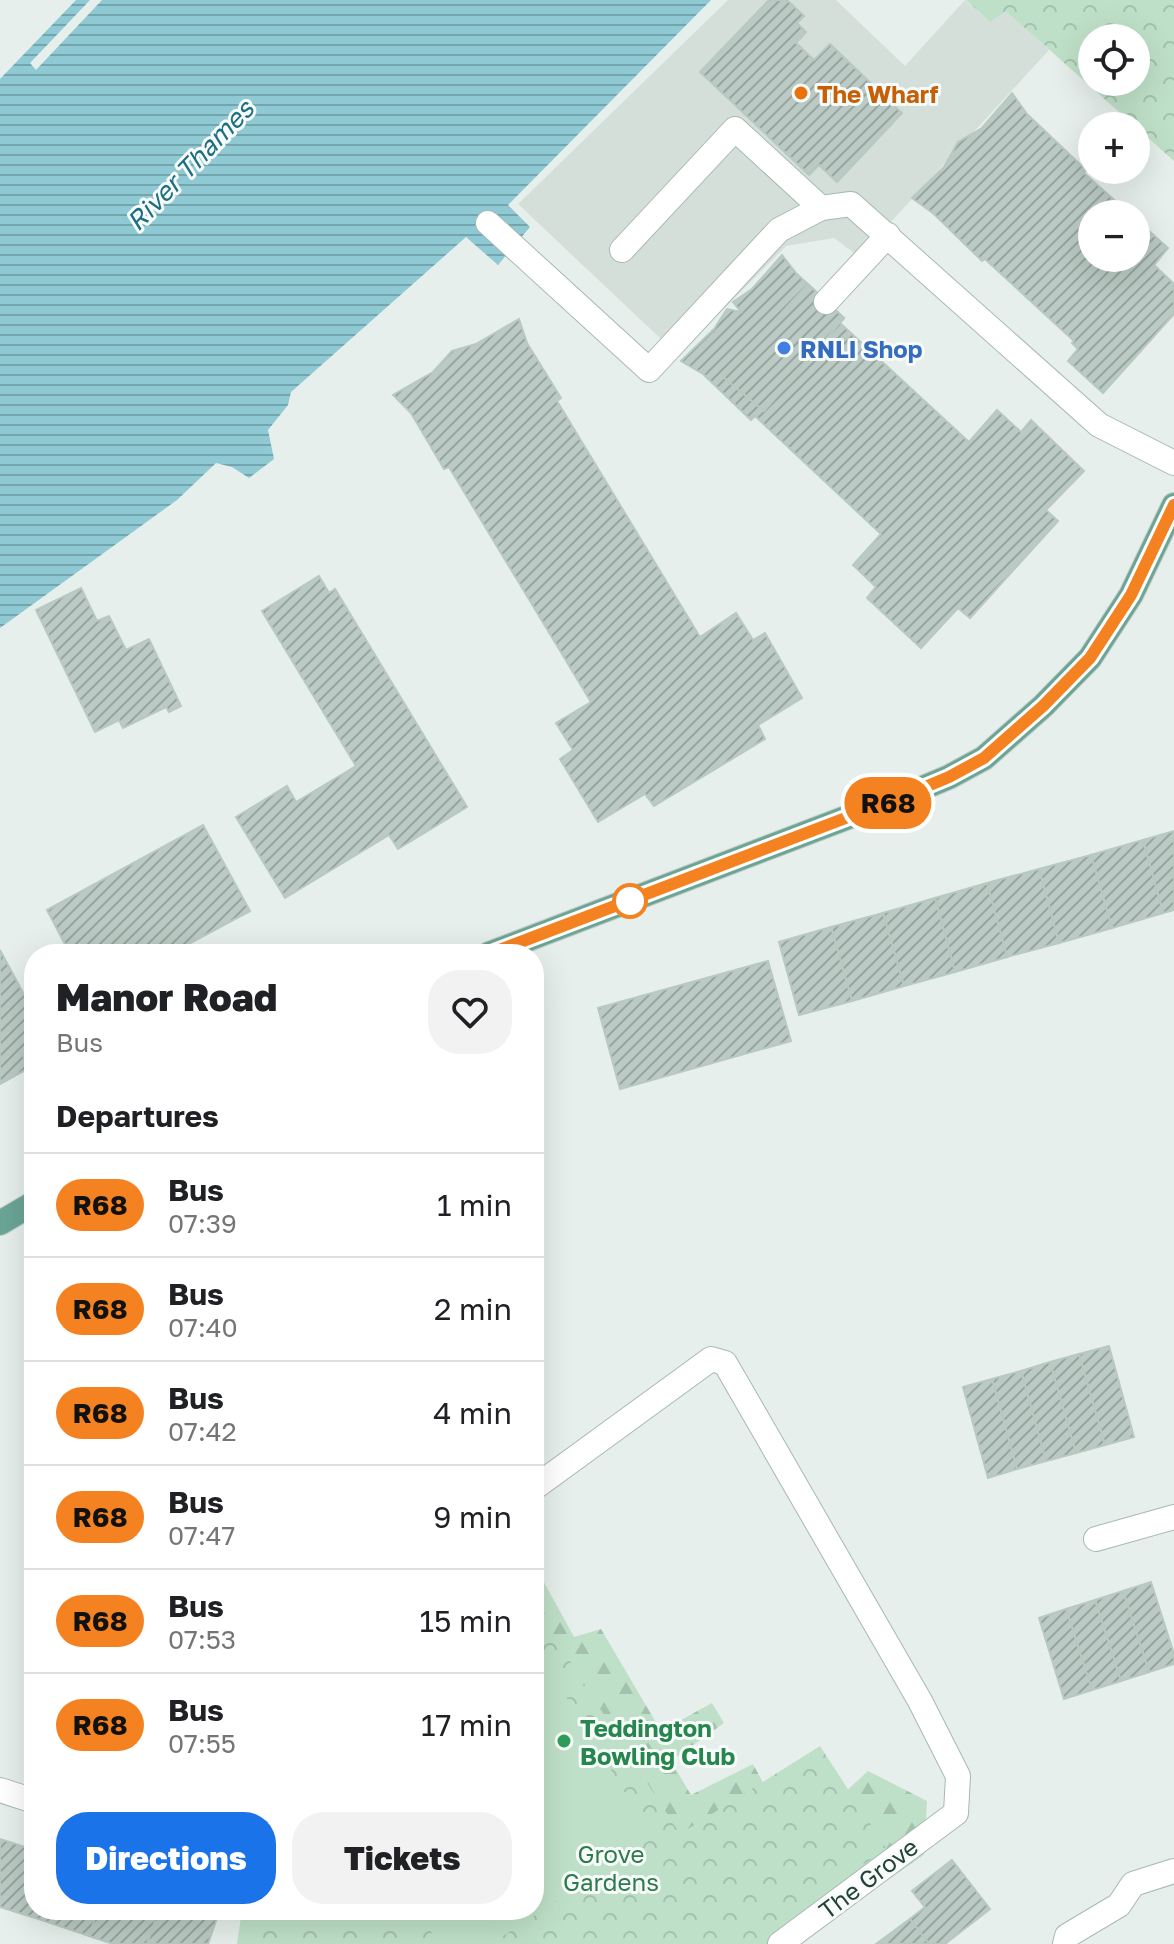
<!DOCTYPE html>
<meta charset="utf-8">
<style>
body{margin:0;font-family:"Golos Text",sans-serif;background:#f2f2f2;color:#202124;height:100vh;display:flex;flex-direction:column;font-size:30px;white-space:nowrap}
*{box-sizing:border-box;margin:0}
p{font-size:26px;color:#757577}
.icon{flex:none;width:44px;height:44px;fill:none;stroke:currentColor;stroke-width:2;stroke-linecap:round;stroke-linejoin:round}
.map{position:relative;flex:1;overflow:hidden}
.drawer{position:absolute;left:24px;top:944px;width:520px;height:976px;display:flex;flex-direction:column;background:#fff;border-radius:32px;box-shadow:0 8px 32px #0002}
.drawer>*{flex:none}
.badge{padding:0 16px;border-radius:26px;font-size:28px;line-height:52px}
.fabs{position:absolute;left:1078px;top:24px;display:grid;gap:16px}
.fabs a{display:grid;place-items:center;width:72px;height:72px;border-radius:50%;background:#fff;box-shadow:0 8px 32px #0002;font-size:40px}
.map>.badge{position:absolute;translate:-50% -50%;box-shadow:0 0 0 4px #fff}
h2{padding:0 32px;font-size:30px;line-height:72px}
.round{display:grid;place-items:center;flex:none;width:84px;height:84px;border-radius:32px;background:#f2f2f2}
.overview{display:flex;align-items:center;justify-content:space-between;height:136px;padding:0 32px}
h1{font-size:38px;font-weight:800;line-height:60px}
.action{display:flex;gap:16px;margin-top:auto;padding:16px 32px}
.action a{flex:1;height:92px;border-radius:32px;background:#1a73e8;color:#fff;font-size:32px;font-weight:800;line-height:92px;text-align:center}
.action a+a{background:#f2f2f2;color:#202124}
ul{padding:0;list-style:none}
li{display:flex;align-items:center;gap:24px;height:104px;padding:0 32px;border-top:2px solid #e0e0e0}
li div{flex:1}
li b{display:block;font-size:30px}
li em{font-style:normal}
li .badge{min-width:88px;font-weight:700;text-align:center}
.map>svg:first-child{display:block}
</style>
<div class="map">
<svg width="1174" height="1944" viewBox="0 0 1174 1944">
<defs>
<pattern id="forest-firs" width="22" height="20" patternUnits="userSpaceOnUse" patternTransform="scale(2)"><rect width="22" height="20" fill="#bfe0c8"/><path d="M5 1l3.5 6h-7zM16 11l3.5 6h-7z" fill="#a4c1ad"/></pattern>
<pattern id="park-crowns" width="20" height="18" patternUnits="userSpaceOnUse" patternTransform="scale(2)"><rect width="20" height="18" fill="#bfe0c8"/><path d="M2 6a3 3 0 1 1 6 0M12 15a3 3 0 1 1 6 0" fill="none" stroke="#a4c1ad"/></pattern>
<pattern id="water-rules" width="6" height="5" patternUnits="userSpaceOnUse" patternTransform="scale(2)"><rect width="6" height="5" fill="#8ec9d4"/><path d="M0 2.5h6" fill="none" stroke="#74a5ad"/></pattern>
<pattern id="building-hatch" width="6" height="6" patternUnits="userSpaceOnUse" patternTransform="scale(2)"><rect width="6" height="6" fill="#bbcac4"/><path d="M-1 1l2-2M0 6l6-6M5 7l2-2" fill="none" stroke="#98a6a0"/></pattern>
</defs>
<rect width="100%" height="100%" fill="#e6efeb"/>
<path fill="#d4dfda" d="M728,0H836L905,66L965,0L990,22L1006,10L1049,50L866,249L857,255L834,238L786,246L678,355L518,204Z"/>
<g fill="url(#forest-firs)">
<path d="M534,1564L574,1637L601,1629L661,1731L712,1703L724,1723L671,1761L691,1795L753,1764L766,1788L670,1857L534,1621Z"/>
<path d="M868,1771L927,1801L924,1855L806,1936L774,1944H654L829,1807Z"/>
</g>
<g fill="url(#park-crowns)" fill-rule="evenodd">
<path d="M966,0H1174V161L1006,11L990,22ZM1092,38H1136V82H1092Z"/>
<path d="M534,1605L680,1834L820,1746L886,1848L755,1944H237L242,1910H534Z"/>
</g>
<path fill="#bfe0c8" d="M534,1645L653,1838L491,1944H439L417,1910H534Z"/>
<path fill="url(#water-rules)" d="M76,0H711L508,205L530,227L498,265L466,237L291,392L288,405L268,430L274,459L249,478L232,467L216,463L177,500L0,628V79Z"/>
<path fill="#e6efeb" d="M90,0H102L36,70L30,63Z"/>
<g fill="url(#building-hatch)" stroke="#b8c9c2" stroke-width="2">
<path d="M769,0H787L804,16L797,23L806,32L796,43L814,60L830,44L902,113L837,182L819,165L809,175L700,72Z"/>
<path d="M1012,93L1027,114L1086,170L1084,173L1130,214H1092V258H1136V219L1168,248L1154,265L1174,284V314L1103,393L1068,361L1078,349L1072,343L1074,341L985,259L982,261L934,214L912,198L944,167L958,142L982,128Z"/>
<path d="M782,255L796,273L844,318L840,323L969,442L997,410L1021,432L1031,420L1084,471L1046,510L1058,521L970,618L958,608L921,648L867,598L876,587L853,565L881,534L755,416L751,420L703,374L681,361L714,329L727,309L741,312L733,302L752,289Z"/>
<path d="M808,284L844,318L764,411L723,377Z"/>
<path d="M519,319L527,343L561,398L557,401L700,637L736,613L753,640L765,633L802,698L758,725L765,739L654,806L645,794L598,822L560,759L573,750L556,723L591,702L449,467L444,469L411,413L393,395L433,372L452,351L476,344Z"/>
<path d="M319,576L329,593L335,589L467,807L398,849L389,835L285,898L236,817L287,786L296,802L356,766L262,611Z"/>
<path d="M81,588L97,621L109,616L126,650L149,639L181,706L169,712L166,707L123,728L119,720L95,732L36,610Z"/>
<path d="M203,825L250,911L170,954H70L47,910Z"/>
<path d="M1174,831V910L1163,913L1143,840Z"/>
<path d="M1143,840L1163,913L1112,928L1091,855Z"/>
<path d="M1091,855L1112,928L1059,943L1039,869Z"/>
<path d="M1039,869L1059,943L1007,957L987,883Z"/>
<path d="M987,883L1007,957L955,972L935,898Z"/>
<path d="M935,898L955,972L904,986L883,913Z"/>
<path d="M883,913L904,986L852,1001L831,927Z"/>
<path d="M831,927L852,1001L799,1015L779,942Z"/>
<path d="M0,950L34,1013V1049L23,1055L29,1068L0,1084Z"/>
<path d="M768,961L791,1041L620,1089L598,1008Z"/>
<path d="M1109,1346L1134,1437L1105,1445L1079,1354Z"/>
<path d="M1079,1354L1105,1445L1076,1453L1050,1362Z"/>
<path d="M1050,1362L1076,1453L1046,1461L1021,1371Z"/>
<path d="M1021,1371L1046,1461L1017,1469L992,1379Z"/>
<path d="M992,1379L1017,1469L988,1478L963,1387Z"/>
<path d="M1151,1582L1174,1654V1664L1149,1672L1123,1591Z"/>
<path d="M1123,1591L1149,1672L1121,1681L1095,1600Z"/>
<path d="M1095,1600L1121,1681L1092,1690L1066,1609Z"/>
<path d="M1066,1609L1092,1690L1064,1699L1039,1618Z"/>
<path d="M0,1839L34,1850V1910H38L35,1918L0,1907Z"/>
<path d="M952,1860L990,1909L945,1944H929L910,1919L925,1907L912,1891Z"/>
<path d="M38,1910H98L89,1936L35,1918Z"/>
<path d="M98,1910H159L147,1944H113L89,1936Z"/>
<path d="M159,1910H213L219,1912L208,1944H147Z"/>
<path d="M910,1919L929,1944H876Z"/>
</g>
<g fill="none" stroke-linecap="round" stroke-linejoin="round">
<g stroke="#a8b8b2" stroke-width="26">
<g id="minor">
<path d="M488,223L649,370L779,230L821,208"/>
<path d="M622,250L735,129L821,208L851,204L1099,425L1174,463"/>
<path d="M826,302L888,235"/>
<path d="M534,1488L711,1359L725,1363L920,1701L958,1776L956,1813L780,1944"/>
<path d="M1096,1539L1174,1517"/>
<path d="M0,1790L34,1801"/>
<path d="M1065,1944L1067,1936L1119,1905L1133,1884L1174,1871"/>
</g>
</g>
<g stroke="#c2cac8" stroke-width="26">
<g id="major">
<path d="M489,954L906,795L949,777L984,758L1043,706L1090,658L1131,595L1174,505"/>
<path d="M0,1223L34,1203"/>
</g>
</g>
<use href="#minor" stroke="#fff" stroke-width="24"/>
<use href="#major" stroke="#6aa596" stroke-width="24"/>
</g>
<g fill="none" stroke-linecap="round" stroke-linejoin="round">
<g stroke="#fff" stroke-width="18">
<path id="line" d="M489,954L906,795L949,777L984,758L1043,706L1090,658L1131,595L1174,505"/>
</g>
<use href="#line" stroke="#f58220" stroke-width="12"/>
</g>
<circle fill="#e8710a" stroke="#f7fbf9" stroke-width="3" cx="801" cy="93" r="8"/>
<circle fill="#3f7fe0" stroke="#f7fbf9" stroke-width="3" cx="784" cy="348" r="8"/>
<circle fill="#fff" stroke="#f58220" stroke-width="4" cx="630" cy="901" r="16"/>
<circle fill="#2e9e5b" stroke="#f7fbf9" stroke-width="3" cx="564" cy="1741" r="8"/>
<g text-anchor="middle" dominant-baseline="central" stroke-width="6" stroke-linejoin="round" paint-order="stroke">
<g font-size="24" font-weight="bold" fill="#c56008" stroke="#f7fbf9" text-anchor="start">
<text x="817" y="93">The Wharf</text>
</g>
<g font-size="24" font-weight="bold" fill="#366cbe" stroke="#f7fbf9" text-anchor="start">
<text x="800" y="348">RNLI Shop</text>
</g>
<g font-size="24" font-weight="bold" fill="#27864d" stroke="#f7fbf9" text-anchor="start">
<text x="580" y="1727">Teddington<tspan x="580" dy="28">Bowling Club</tspan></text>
</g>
<g font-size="24" fill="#2d7a4b" stroke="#f7fbf9">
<text x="611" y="1853">Grove<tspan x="611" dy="28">Gardens</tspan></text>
</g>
<g font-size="24" fill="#24423a" stroke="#f7fbf9">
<text transform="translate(868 1878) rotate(-37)">The Grove</text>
</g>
<g font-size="26" font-style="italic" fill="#1c6f80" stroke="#f7fbf9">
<text transform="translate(190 165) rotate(-46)">River Thames</text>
</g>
</g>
</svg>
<div class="fabs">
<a><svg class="icon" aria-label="locate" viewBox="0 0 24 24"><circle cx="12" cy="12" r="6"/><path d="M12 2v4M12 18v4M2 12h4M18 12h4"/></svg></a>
<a>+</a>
<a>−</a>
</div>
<b class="badge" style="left:888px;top:803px;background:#f58220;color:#111">R68</b>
<section class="drawer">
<div class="overview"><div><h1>Manor Road</h1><p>Bus</p></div><a class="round"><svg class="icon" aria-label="heart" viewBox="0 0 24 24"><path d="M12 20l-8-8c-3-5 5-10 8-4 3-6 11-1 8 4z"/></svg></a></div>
<h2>Departures</h2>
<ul>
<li><span class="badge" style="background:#f58220;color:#111">R68</span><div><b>Bus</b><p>07:39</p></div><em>1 min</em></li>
<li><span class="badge" style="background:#f58220;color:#111">R68</span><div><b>Bus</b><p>07:40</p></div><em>2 min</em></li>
<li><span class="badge" style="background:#f58220;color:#111">R68</span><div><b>Bus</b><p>07:42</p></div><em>4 min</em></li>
<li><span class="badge" style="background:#f58220;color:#111">R68</span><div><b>Bus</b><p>07:47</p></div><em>9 min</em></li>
<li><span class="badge" style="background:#f58220;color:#111">R68</span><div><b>Bus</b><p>07:53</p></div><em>15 min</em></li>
<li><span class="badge" style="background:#f58220;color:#111">R68</span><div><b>Bus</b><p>07:55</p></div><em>17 min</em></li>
</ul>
<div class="action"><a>Directions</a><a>Tickets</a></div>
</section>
</div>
